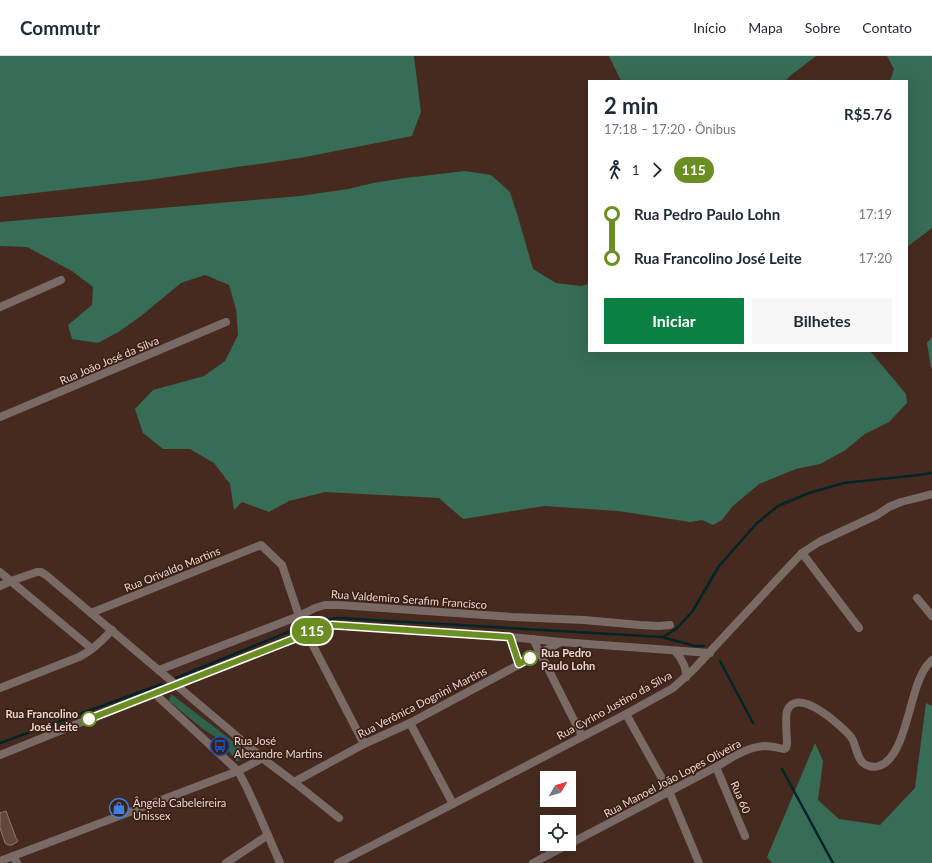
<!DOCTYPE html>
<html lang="pt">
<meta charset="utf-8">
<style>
body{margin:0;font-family:Lato,sans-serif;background:#f6f6f7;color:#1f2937;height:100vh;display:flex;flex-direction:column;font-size:15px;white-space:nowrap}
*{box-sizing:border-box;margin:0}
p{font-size:13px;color:#747a83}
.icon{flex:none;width:22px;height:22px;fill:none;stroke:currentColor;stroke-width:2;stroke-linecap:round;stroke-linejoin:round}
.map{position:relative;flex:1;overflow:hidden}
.drawer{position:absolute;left:588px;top:24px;width:320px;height:272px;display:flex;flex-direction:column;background:#fff;border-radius:0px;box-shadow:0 4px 16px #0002}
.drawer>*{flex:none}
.badge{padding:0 8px;border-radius:13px;font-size:14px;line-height:26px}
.needle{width:26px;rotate:52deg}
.fabs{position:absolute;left:540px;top:715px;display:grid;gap:8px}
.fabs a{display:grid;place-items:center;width:36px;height:36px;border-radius:0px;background:#fff;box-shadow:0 4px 16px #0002;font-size:20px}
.map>.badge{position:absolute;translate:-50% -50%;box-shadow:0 0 0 2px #fff}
.legs{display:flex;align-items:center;gap:6px;height:44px;padding:0 16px;font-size:13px}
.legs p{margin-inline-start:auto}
.head{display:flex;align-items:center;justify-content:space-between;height:68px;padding:0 16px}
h1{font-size:22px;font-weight:700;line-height:30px}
.cta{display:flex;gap:8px;margin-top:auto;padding:8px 16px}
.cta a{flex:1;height:46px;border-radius:0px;background:#0b8043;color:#fff;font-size:16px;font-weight:700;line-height:46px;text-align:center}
.cta a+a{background:#f6f6f7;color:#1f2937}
ul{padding:0 16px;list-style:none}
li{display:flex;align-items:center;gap:14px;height:44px;font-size:15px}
li i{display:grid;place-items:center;width:6px;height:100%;margin:0 5px;background:currentColor}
li i::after{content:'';width:10px;height:10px;margin:-5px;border:3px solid;border-radius:50%;background:#fff}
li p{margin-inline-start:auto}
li:first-child i{background:linear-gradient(#0000 50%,currentColor 0)}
li:last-child i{background:linear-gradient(currentColor 50%,#0000 0)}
header{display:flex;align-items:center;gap:24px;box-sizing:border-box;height:56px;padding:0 20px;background:#fff;border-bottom:1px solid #e0e1e3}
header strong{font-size:19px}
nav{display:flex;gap:22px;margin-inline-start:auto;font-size:14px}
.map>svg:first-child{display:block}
</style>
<header>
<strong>Commutr</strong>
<nav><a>Início</a><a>Mapa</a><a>Sobre</a><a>Contato</a></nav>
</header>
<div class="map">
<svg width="932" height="807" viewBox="0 0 932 807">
<rect width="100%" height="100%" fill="#462a20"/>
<path fill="#30614c" d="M171,638L248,697L243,704L236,705L223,686L203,673L169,645Z"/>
<g fill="#376c56">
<path d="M0,0H414L421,56L412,80L300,102L148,124L0,141Z"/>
<path d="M609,0H816L790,20L785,25H623L620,23Z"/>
<path d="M887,0H932V172L907,191V25H890L894,13Z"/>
<path d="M465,115L491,119L510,136L518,161L533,213L556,227L581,230L589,228V295H870L906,338L907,347L889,366L865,378L844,395L820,408L796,413L759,428L733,450L722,464L713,469L702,464L690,466L618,455L544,450L463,463L439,442L325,436L289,445L269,456L242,446L234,454L230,428L214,407L190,393H163L143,377L135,353L153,334L204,320L225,305L238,279L236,253L229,229L205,219L181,227L141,260L120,275L98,287L72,283L68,269L92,249L93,231L72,215L27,191L0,190V166L300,140L348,133L373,127L405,122Z"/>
<path d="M932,281V313L931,311L927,287Z"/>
<path d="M926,647L932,650V807H772L767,801L815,687L823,705L818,744L839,763L880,769L915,732Z"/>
</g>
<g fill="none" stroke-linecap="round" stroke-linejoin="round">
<g stroke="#002527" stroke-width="2.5">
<path d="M663,581L676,573L692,556L719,510L757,467L778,450L809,437L844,427L919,419L932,417"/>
<path d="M720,605L753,667"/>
<path d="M176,622L310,567L337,562L662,581L695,590H704"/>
<path d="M0,687L162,628"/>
<path d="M782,713L833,807"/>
</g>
</g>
<path fill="#64473c" stroke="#957469" d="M6,755L16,782L18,784L17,786L12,789H8L5,787L0,772V757Z"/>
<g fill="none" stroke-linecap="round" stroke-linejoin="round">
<g stroke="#796a66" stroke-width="8">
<path d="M0,251L61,224"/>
<path d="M0,361L226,266"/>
<path d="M802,497L859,572"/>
<path d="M0,516L92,593"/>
<path d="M0,530L11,525L37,516H41L46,519L266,705L294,726L339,762"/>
<path d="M917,542L932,560"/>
<path d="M91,557L261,489L282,509L299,560"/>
<path d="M307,578L364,688"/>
<path d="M510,581L519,608"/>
<path d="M533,583L582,680"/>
<path d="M675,595C681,602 687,611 686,621"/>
<path d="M159,614L299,560L315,552L325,549H339L512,561L584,564L640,569L659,570L670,569"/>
<path d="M0,632L79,601C92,595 102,585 112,574"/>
<path d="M154,637L238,715L247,732L257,754L280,807"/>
<path d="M626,658L669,735L699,807"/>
<path d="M410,667L453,748"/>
<path d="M0,699L176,628L324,571L332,569L510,581L561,586L710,597"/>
<path d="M716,711L745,780"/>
<path d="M294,726L364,688L410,667L561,586"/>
<path d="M13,800L17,807"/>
<path d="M0,805L238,715L263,702"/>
<path d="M226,807L268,779"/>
<path d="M338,807L453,748L626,658L673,632L693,614L784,516L802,497L819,486L877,459L889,451L901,446L932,438"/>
<path d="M533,807L716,711C731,702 747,691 765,690C771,690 778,692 784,693L786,692L787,688C787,681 785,662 787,655C797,629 842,670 851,681C856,688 856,699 862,706C866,710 873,712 879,710C907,701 909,633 926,611C928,608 930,606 932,604"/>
</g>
</g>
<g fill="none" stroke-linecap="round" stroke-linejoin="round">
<g stroke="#fff" stroke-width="9">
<path id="line-1" d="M89,663L324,571L332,569L510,581L519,608L530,602"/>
</g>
<use href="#line-1" stroke="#6b8e23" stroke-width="6"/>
</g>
<defs>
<g id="bus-ring" transform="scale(1)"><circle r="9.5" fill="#3b2016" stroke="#1a4fb4" stroke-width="1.5"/><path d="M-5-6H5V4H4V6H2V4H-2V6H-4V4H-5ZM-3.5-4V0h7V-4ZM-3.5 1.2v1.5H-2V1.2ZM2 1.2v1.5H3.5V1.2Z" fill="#1a4fb4"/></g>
<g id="shop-ring" transform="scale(1)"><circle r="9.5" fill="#3b2016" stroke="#3f7fe0" stroke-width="1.5"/><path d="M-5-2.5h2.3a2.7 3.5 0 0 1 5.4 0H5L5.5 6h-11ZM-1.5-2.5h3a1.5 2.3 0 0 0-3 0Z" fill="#3f7fe0"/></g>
</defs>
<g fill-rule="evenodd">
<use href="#bus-ring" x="220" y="690"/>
<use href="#shop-ring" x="119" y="752"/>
</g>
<g fill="#fff" stroke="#6b8e23" stroke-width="2">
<circle cx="530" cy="602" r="7"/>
<circle cx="89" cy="663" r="7"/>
</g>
<g text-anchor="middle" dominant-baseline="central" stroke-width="3.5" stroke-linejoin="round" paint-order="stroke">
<g font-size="11" fill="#e9d6d0" stroke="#3b2016">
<text transform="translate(109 304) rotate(-23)">Rua João José da Silva</text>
<text transform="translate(172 513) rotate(-22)">Rua Orivaldo Martins</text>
<text transform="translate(409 543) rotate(4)">Rua Valdemiro Serafim Francisco</text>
<text transform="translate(422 646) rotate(-27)">Rua Verônica Dognini Martins</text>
<text transform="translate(614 649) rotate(-29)">Rua Cyrino Justino da Silva</text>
<text transform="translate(672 722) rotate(-28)">Rua Manoel João Lopes Oliveira</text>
<text transform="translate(741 741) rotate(67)">Rua 60</text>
</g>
<g font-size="11" font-weight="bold" fill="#e9d6d0" stroke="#3b2016" text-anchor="start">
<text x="541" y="596">Rua Pedro<tspan x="541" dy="13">Paulo Lohn</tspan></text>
<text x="78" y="657" text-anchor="end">Rua Francolino<tspan x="78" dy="13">José Leite</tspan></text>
</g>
<g font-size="11" fill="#e9d6d0" stroke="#3b2016" text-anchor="start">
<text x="234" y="684">Rua José<tspan x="234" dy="13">Alexandre Martins</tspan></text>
<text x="133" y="746">Ângela Cabeleireira<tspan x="133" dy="13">Unissex</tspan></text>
</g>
</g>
</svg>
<div class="fabs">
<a><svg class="needle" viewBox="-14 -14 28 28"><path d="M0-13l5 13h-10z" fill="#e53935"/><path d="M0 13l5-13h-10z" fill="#747a83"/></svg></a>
<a><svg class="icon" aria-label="locate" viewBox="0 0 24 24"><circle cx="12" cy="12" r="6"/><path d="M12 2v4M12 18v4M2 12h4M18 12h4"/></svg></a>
</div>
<b class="badge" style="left:312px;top:575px;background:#6b8e23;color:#fff">115</b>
<section class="drawer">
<div class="head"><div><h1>2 min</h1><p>17:18 – 17:20 · Ônibus</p></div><b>R$5.76</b></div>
<div class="legs"><svg class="icon" aria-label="walk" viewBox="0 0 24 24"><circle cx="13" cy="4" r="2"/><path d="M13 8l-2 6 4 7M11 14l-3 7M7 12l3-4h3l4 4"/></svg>1<svg class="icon" aria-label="forward" viewBox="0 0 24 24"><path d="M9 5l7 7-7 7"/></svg><b class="badge" style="background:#6b8e23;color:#fff">115</b></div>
<ul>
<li><i style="color:#6b8e23"></i><b>Rua Pedro Paulo Lohn</b><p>17:19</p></li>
<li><i style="color:#6b8e23"></i><b>Rua Francolino José Leite</b><p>17:20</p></li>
</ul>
<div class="cta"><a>Iniciar</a><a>Bilhetes</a></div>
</section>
</div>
